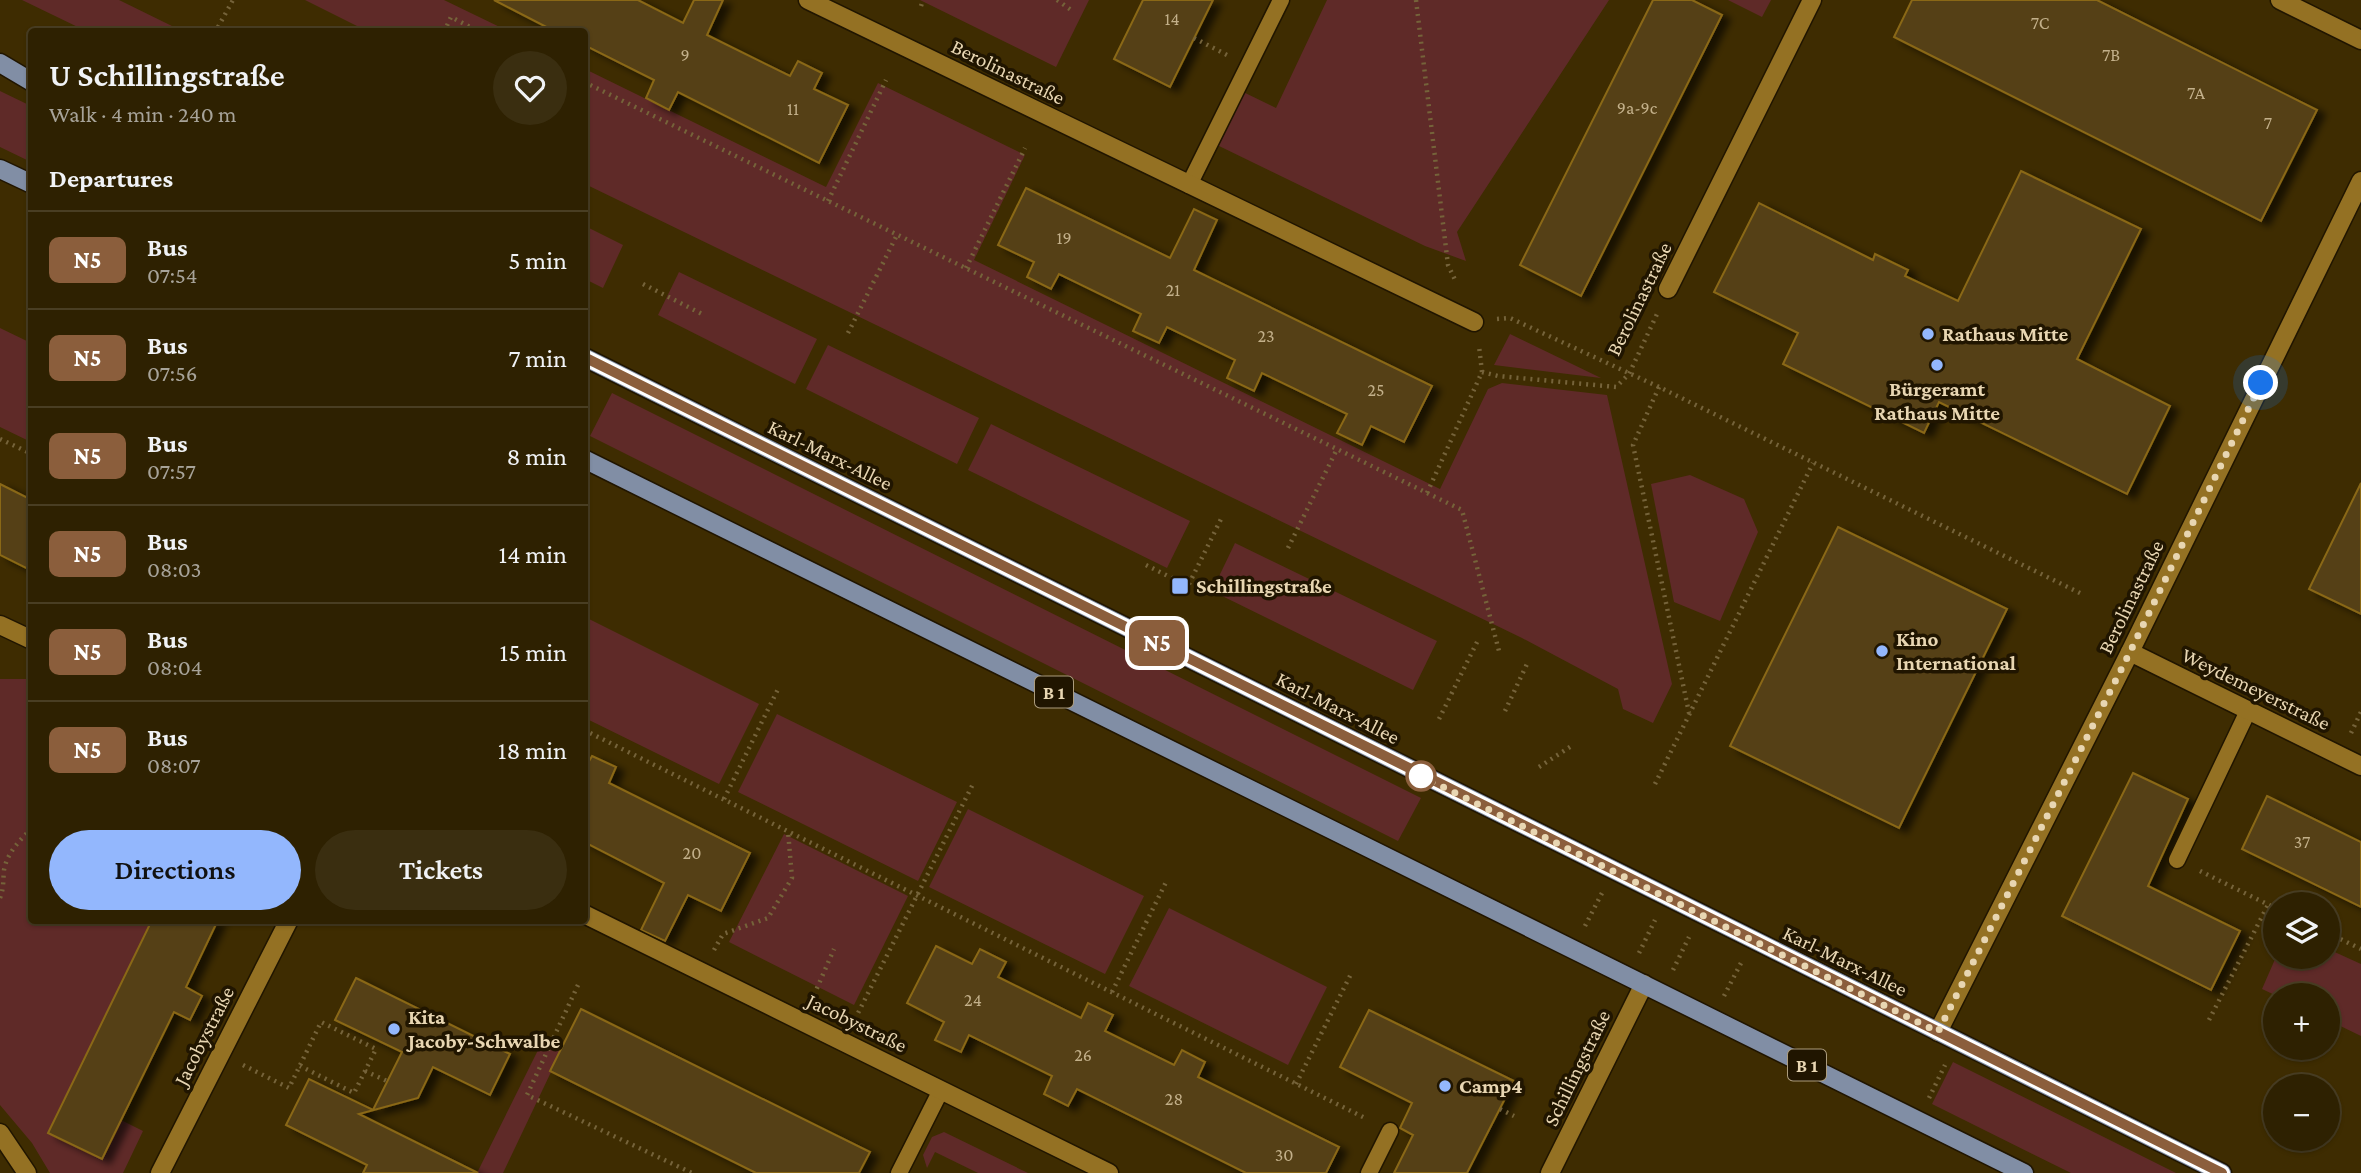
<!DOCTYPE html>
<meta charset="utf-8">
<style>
body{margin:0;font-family:"Crimson Pro",serif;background:#3a2e10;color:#f1f3f6;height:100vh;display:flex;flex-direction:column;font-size:26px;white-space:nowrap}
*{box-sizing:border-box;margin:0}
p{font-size:23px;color:#a7a399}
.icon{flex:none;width:38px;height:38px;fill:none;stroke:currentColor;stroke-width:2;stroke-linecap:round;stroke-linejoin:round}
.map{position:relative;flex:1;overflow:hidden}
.side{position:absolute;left:28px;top:28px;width:560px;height:896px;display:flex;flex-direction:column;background:#2e2101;border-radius:7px;box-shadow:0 2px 5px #0004,0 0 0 2px #493e23}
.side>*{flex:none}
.badge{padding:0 14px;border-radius:10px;font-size:24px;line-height:46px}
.tools{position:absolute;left:2263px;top:892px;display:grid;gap:14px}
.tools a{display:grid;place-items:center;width:77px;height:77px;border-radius:50%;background:#2e2101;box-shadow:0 2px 5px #0004,0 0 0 2px #493e23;font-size:35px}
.you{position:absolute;width:35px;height:35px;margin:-18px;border:5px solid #fff;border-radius:50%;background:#1a73e8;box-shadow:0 0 0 10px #1a73e833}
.map>.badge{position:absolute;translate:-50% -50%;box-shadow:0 0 0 4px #fff}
h2{padding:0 21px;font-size:26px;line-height:63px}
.round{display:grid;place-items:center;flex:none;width:74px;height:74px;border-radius:37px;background:#3a2e10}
.headline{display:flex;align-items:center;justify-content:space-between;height:119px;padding:0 21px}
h1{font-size:33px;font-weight:600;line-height:52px}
.cta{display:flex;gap:14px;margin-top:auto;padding:14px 21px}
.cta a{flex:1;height:80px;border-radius:42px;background:#93b7fd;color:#111;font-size:28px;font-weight:600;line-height:80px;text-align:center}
.cta a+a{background:#3a2e10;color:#f1f3f6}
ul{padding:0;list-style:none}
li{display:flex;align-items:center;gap:21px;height:98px;padding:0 21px;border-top:2px solid #493e23}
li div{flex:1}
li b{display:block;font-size:26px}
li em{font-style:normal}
li .badge{min-width:77px;font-weight:700;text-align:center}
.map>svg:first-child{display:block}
</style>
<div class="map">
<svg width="2361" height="1173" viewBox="0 0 2361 1173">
<defs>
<filter id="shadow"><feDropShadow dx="8" dy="4.5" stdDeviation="3.5" flood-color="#0009"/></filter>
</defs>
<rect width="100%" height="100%" fill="#3e2c01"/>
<g fill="#5f2a28">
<path d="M22,0H119L174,27L172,31H86Z"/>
<path d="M305,0H444L508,31H367Z"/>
<path d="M920,0H1089L1056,67Z"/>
<path d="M1327,0H1609L1457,232L1466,261L1425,246L1217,145L1237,89L1276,108Z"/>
<path d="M1728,0H1771L1762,17Z"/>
<path d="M585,69L826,187L878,83L1025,155L974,260L1440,489L1488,389L1502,383L1607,395L1672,684L1653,723L1623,709L1618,689L1522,638L585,184Z"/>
<path d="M0,91L31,106V162L0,147Z"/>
<path d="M585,226L623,245L603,288L585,279Z"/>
<path d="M679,272L817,339L795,384L658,315Z"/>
<path d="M0,328L31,343V442L0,427Z"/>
<path d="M1510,334L1601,378L1494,365Z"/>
<path d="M828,345L979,418L957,464L806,389Z"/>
<path d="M612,393L1421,798L1398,841L590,436Z"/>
<path d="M991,424L1190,521L1167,568L968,470Z"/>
<path d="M1690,475L1744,499L1758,532L1720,621L1674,602L1651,484Z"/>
<path d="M1235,543L1437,641L1413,690L1212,591Z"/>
<path d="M585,617L759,704L719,784L585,718Z"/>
<path d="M0,679H31L32,920L152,921L48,1132L121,1120L143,1131L123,1173H50L32,1143L0,1105Z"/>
<path d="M777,714L957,802L918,881L738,792Z"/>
<path d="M968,809L1144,896L1105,974L929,887Z"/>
<path d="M784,834L908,896L854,1005L729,942Z"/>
<path d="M1169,908L1327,987L1288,1065L1129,986Z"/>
<path d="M2328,949L2361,964V1036L2328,1020V996H2277L2262,989L2276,957H2328Z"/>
<path d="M542,1042L561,1051L503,1173H477Z"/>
<path d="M1953,1062L2176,1173H2071L1932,1104Z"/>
<path d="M944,1132L1028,1173H978L935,1152L927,1168L923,1155L932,1137Z"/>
</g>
<g fill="#554013" stroke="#8a6816" stroke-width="2" filter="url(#shadow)">
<path d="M494,0H638L683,23L694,0H723L707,35L790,76L798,61L822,73L814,89L848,105L819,163L678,92L669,110L646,98L654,80L584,45V32H556Z"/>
<path d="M1143,0H1213L1170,87L1114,59Z"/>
<path d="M1653,0H1692L1722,15L1581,296L1520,265Z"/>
<path d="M1912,0H2097L2317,110L2261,221L1894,37Z"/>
<path d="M2021,171L2141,229L2077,359L2170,406L2127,494L1939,402L1924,433L1783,364L1798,333L1714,292L1759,203L1873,260L1875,254L1908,270L1905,276L1958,301Z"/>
<path d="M1026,188L1170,258L1194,209L1217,220L1194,270L1432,386L1404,442L1371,426L1362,445L1337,433L1347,414L1262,373L1254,391L1227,378L1235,360L1167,327L1159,343L1133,331L1141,314L1059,274L1051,289L1027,277L1034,262L998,245Z"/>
<path d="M2361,483V614L2309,589Z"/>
<path d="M0,484L32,500V571L0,555Z"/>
<path d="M1838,527L2007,609L1899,828L1730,746Z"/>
<path d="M592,756L616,767L609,783L750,853L721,911L688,895L665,941L641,930L664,883L584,842V770Z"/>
<path d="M2133,773L2188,799L2148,886L2240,931L2211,990L2062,916Z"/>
<path d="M2267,796L2361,842V907L2242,849Z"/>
<path d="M152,920H218L186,987L202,996L190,1020L174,1012L102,1159L48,1133Z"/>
<path d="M936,946L972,964L980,949L1006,962L998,977L1081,1018L1088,1003L1113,1015L1105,1031L1174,1065L1182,1050L1205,1062L1198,1077L1339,1147L1326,1173H1246L1077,1089L1068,1106L1044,1094L1052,1076L969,1035L961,1052L935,1040L944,1022L907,1003Z"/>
<path d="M356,978L510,1054L490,1095L433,1067L418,1098L359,1114L478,1173H363L367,1165L286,1125L309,1079L373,1110L402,1052L335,1020Z"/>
<path d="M581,1009L870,1152L859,1173H756L550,1071Z"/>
<path d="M1369,1010L1514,1081L1467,1173H1394L1413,1135L1400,1128L1412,1103L1340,1067Z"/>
</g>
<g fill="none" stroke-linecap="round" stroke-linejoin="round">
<g stroke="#201500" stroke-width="19">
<g id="service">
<path d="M1189,185L1281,0"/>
<path d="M2177,860L2248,711"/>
<path d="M899,1173L941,1090"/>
<path d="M1369,1173L1390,1131"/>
</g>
</g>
<g stroke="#201500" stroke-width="21">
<g id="minor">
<path d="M808,0L1474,322"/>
<path d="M2280,0L2361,40"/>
<path d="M1668,289L1812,0"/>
<path d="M0,625L32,640"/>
<path d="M2130,652L2361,766"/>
<path d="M584,914L1109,1173"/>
<path d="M1938,1032L2130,652L2361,181"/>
<path d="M0,1133L27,1173"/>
<path d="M160,1173L289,920"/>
<path d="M1550,1173L1644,984"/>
</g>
</g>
<g stroke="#201500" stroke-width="21">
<g id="primary">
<path d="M0,63L32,82"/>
<path d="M0,169L32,184"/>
<path d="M584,357L2222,1173"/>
<path d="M584,459L2024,1173"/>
</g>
</g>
<g stroke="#75633a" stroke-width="4.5" stroke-dasharray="2 5" stroke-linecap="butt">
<path d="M1057,0L1074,12"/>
<path d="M1416,0L1448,265L1456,282"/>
<path d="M921,6L923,0"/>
<path d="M218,27L233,0"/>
<path d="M444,32L451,17L480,32"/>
<path d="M1194,38L1227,55"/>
<path d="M584,82L1462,510L1499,651"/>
<path d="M828,201L886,80"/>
<path d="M966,268L1025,148"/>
<path d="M643,284L702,314"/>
<path d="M1497,319L1510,318L1659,387L2084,595"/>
<path d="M848,333L897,235"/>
<path d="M1482,372L1498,376L1616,387L1629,374L1658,312"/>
<path d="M1659,387L1633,445L1689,713"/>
<path d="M0,439L32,454"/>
<path d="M1427,493L1482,372L1479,346"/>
<path d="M1288,548L1337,449"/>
<path d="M1146,565L1188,586L1223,515"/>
<path d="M1505,711L1527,664"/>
<path d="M1439,719L1478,640"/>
<path d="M584,730L1367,1119"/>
<path d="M2351,733L2361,712"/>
<path d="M1539,767L1573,745"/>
<path d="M1655,784L1813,463"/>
<path d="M724,799L779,687"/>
<path d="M2200,871L2275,908"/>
<path d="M0,898C4,888 3,880 4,870C7,853 20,840 32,828"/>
<path d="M1585,926L1602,893"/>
<path d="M2328,933L2361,949"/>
<path d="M714,950L723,934L768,918L792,878L788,831"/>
<path d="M1639,953L1655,920"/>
<path d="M1673,970L1689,937"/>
<path d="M578,985L527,1095L692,1173"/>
<path d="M1112,992L1167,880"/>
<path d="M814,995L834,949"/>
<path d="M1724,996L1741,963"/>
<path d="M855,1019L973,784"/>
<path d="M2209,1020L2268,905"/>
<path d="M243,1065L289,1088L321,1022L376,1049L354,1093L300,1066"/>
<path d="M365,1071L387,1081"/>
<path d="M1296,1084L1352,972"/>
<path d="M1929,1098L1945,1065"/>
<path d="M1500,1109L1514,1116"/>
</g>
<use href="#service" stroke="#947123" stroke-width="16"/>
<use href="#minor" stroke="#947123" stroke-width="18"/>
<use href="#primary" stroke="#818ea5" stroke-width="18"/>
</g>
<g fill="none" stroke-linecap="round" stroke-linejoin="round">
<g stroke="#fff" stroke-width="16">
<path id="line" d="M584,357L2222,1173"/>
</g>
<use href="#line" stroke="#8b5e3c" stroke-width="10"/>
<path stroke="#e8d6b2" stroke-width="7" stroke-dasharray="0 12.6" d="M1421,776L1938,1032L2130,652L2261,383"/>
</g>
<g fill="#93b7fd" stroke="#201500" stroke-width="2.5">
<circle cx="1928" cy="334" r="7"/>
<circle cx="1937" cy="365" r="7"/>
<rect x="1171" y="577" width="18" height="18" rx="3.5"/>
<circle cx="1882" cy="651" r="7"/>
<circle cx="394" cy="1029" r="7"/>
<circle cx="1445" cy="1086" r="7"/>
</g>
<circle fill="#fff" stroke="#8b5e3c" stroke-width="3.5" cx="1421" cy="776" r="14"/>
<g text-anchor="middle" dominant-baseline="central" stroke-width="7" stroke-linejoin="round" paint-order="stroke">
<g font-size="18" fill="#c3b08a">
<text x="1172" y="19">14</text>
<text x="2040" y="23">7C</text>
<text x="685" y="55">9</text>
<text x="2111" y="55">7B</text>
<text x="2196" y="93">7A</text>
<text x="1637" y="108">9a-9c</text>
<text x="793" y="109">11</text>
<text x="2268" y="123">7</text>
<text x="1064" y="238">19</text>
<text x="1173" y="290">21</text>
<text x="1266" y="336">23</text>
<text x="1376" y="390">25</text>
<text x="2302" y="842">37</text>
<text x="692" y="853">20</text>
<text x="973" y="1000">24</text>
<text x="1083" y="1055">26</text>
<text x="1174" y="1099">28</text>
<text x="1284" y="1155">30</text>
</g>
<g fill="#201500" stroke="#ac9c7d" stroke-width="2">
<rect x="1035" y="676.5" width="38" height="31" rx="5"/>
<rect x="1788" y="1049.5" width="38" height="31" rx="5"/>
</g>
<g font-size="19" font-weight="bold" fill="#e8d6b2">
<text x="1054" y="692">B 1</text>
<text x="1807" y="1065">B 1</text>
</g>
<g font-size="21" fill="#e8d6b2" stroke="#201500">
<text transform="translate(1008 72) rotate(26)">Berolinastraße</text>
<text transform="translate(1639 299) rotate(-64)">Berolinastraße</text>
<text transform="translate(830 455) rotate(26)">Karl-Marx-Allee</text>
<text transform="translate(2131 597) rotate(-64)">Berolinastraße</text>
<text transform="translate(2256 689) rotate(26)">Weydemeyerstraße</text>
<text transform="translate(1338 708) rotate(27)">Karl-Marx-Allee</text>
<text transform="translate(1845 961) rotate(26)">Karl-Marx-Allee</text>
<text transform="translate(857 1023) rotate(26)">Jacobystraße</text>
<text transform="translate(204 1036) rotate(-63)">Jacobystraße</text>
<text transform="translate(1577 1068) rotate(-64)">Schillingstraße</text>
</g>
<g font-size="21" font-weight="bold" fill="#e8d6b2" stroke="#201500" text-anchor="start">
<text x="1942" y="334">Rathaus Mitte</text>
<text x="1937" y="389" text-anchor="middle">Bürgeramt<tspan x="1937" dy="24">Rathaus Mitte</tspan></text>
<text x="1196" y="586">Schillingstraße</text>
<text x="1896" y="639">Kino<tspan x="1896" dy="24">International</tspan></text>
<text x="408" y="1017">Kita<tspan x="408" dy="24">Jacoby-Schwalbe</tspan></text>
<text x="1459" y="1086">Camp4</text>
</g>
</g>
</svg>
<div class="tools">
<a><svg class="icon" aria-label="layers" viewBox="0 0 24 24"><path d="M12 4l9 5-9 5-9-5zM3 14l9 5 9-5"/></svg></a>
<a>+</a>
<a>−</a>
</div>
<div class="you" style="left:2261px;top:383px"></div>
<b class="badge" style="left:1157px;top:643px;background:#8b5e3c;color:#fff">N5</b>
<section class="side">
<div class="headline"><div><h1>U Schillingstraße</h1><p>Walk · 4 min · 240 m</p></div><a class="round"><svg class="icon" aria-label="heart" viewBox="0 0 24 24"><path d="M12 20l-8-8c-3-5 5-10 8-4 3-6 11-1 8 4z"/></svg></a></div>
<h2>Departures</h2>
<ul>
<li><span class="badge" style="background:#8b5e3c;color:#fff">N5</span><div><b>Bus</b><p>07:54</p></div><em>5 min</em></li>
<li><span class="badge" style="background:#8b5e3c;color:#fff">N5</span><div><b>Bus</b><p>07:56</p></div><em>7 min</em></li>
<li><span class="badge" style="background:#8b5e3c;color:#fff">N5</span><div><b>Bus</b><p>07:57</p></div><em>8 min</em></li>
<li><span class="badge" style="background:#8b5e3c;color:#fff">N5</span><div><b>Bus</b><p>08:03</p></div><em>14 min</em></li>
<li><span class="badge" style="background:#8b5e3c;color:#fff">N5</span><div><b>Bus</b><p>08:04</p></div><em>15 min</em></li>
<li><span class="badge" style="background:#8b5e3c;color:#fff">N5</span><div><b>Bus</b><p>08:07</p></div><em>18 min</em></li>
</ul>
<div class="cta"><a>Directions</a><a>Tickets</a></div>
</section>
</div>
